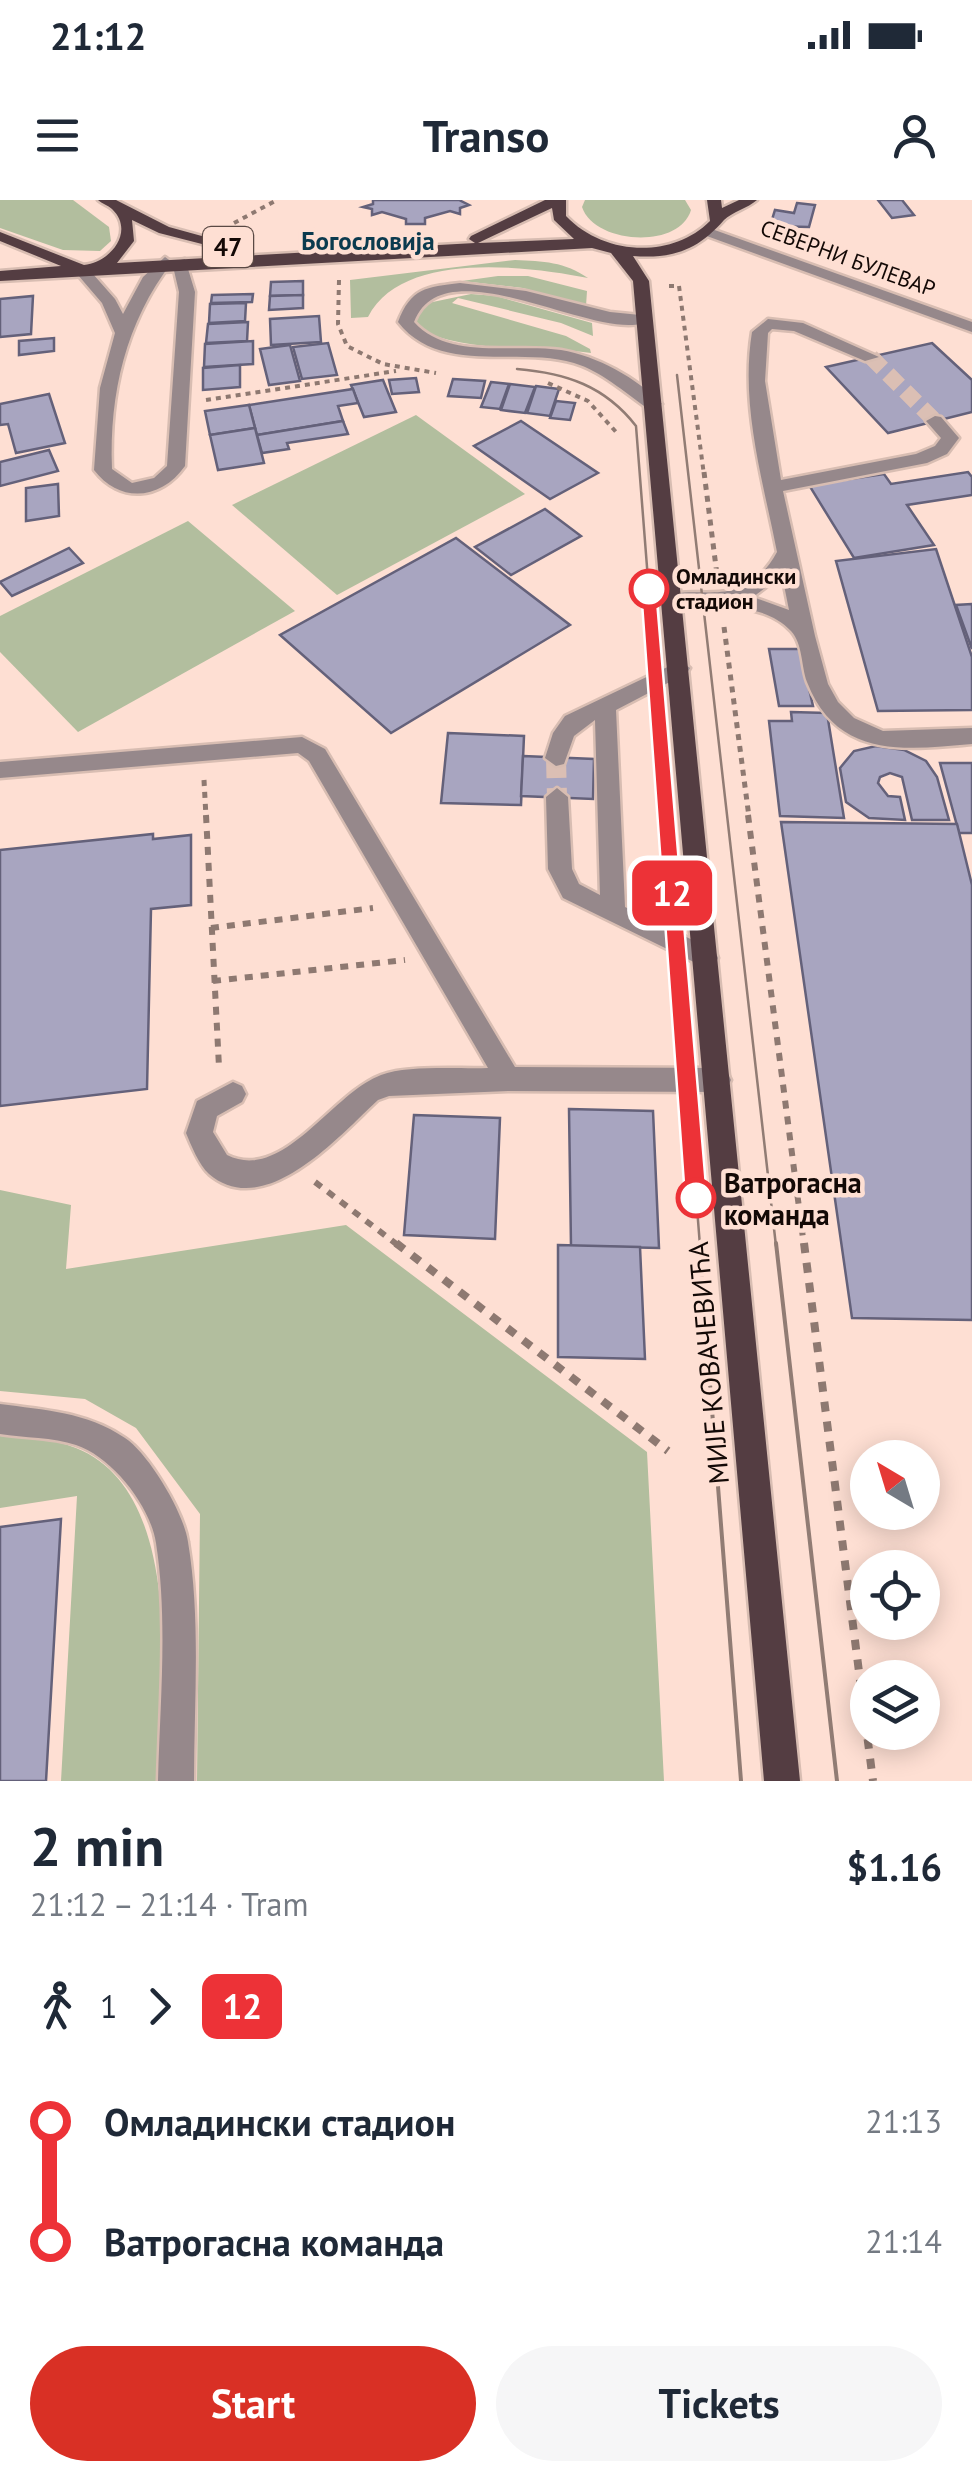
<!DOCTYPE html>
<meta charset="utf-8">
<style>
body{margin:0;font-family:"PT Sans",sans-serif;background:#f6f6f7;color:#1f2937;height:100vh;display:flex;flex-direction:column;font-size:38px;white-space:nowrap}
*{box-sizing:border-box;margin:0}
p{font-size:32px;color:#747a83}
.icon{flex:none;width:55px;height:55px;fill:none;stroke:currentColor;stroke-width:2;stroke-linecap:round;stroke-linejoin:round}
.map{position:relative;height:1581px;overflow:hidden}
.sheet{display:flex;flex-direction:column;background:#fff;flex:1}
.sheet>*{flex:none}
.badge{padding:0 20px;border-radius:15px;font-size:35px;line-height:65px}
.needle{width:65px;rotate:322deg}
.controls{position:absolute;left:850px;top:1240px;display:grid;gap:20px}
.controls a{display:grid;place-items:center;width:90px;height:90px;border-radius:50%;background:#fff;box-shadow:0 5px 25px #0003;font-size:50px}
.map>.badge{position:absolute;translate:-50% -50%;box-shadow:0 0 0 5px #fff}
.legs{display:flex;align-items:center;gap:15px;height:110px;padding:0 30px;font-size:32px}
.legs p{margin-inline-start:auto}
.headline{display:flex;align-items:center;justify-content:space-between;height:170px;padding:0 30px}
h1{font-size:55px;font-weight:800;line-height:75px}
.button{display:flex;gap:20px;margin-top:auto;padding:20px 30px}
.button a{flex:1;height:115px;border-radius:60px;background:#d93025;color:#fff;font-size:40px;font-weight:800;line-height:115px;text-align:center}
.button a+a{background:#f6f6f7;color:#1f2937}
ul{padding:0 30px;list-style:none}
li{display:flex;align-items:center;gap:35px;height:120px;font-size:38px}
li i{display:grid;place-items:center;width:15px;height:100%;margin:0 12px;background:currentColor}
li i::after{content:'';width:25px;height:25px;margin:-12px;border:8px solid;border-radius:50%;background:#fff}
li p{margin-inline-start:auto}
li:first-child i{background:linear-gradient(#0000 50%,currentColor 0)}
li:last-child i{background:linear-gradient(currentColor 50%,#0000 0)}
.status{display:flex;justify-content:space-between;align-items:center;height:70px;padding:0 50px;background:#fff;direction:ltr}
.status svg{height:28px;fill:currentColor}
header{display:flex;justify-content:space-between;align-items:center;height:130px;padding:0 30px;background:#fff;font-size:45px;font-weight:800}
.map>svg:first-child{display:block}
</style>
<div class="status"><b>21:12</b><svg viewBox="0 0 49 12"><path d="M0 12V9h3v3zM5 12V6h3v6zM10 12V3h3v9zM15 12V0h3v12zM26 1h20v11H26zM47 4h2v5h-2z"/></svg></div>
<header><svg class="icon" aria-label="menu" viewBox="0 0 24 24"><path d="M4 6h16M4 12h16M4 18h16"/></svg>Transo<svg class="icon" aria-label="person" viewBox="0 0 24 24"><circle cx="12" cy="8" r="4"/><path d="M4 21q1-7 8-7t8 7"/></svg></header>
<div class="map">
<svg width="972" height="1581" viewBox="0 0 972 1581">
<rect width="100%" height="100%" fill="#fedfd3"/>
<g fill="#b2be9e">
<path d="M0,0H73L109,27L111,41L100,51L63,50L0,28Z"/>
<path d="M585,0H685L691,10C679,50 594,44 582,7Z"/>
<path d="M515,60C543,61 565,62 588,78C527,66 402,50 368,117L351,118L350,80Z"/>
<path d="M498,76H528L587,91L586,106L523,88L462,81Z"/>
<path d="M471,94L496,96L592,123L593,136L561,123L458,98L452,103L566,136L590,149L591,153C534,145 468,154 415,128L414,117L423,104Z"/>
<path d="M416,215L525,294L337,395L232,305Z"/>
<path d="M188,321L295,411L78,532L0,452V416Z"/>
<path d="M0,990L71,1005L66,1069L346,1025L647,1252L664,1581H197L200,1314L136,1228L85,1199L0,1191Z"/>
<path d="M0,1236C26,1238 52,1238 76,1248C186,1292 161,1487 160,1581H61L77,1296L0,1308Z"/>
</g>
<g fill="#a8a5c0" stroke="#64617a" stroke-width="2.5">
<path d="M373,0H459L469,5L460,8V14L450,11L425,18V24H406V19L382,12L372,15V9L363,7L373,4Z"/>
<path d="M878,0H902L914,15L892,18Z"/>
<path d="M797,3L815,5L809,27L770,26L775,10L794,13Z"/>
<path d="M303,81V95L270,96L271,82Z"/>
<path d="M253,94L252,102L211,103L212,95Z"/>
<path d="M303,95V108L269,110L270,96Z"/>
<path d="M33,96L31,134L0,137V99Z"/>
<path d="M246,103L245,121L209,123L210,104Z"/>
<path d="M319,116L321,142L271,145L270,119Z"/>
<path d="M248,122L247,141L206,143L208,124Z"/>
<path d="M54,138V151L19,155V141Z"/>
<path d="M253,141V164L204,167L205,144Z"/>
<path d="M328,143L337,175L302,179L293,147Z"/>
<path d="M932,143L972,180V212L888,233L826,167Z"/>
<path d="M290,145L300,181L269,185L260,149Z"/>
<path d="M240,165V187L203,190V168Z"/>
<path d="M416,178L419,192L392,194L389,180Z"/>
<path d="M453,179L485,181L481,198L448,196Z"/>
<path d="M383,180L396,212L364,217L351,185Z"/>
<path d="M491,182L509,184L500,209L481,207Z"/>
<path d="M510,184L535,187L525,213L501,210Z"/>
<path d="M536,186L559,189L550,216L527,213Z"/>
<path d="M353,189L358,203L338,206L343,221L257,235L249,205Z"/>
<path d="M49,194L65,243L16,253L8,224L0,225V204Z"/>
<path d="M556,201L575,203L570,220L550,218Z"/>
<path d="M249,205L255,228L210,235L205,211Z"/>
<path d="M343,221L348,234L287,243L289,249L262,253L257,235Z"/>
<path d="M521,221L598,273L550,299L474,246Z"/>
<path d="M255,228L264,263L218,270L210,235Z"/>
<path d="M49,250L58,271L0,286V262Z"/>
<path d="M968,272L972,277V295L907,305L934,345L854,358L809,285L884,274L891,284Z"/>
<path d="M58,284L59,316L26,321V288Z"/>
<path d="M545,309L581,336L511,375L475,347Z"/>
<path d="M456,338L570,425L391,533L280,435Z"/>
<path d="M69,348L83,363L12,396L0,382Z"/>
<path d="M936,349L972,457V510L878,511L836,361Z"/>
<path d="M972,404V449L956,405Z"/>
<path d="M769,449H800L813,506H779Z"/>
<path d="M791,512L827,513L844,618L780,616L769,521H792Z"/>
<path d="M448,533L524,536L521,605L441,603Z"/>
<path d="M876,546L904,550L926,561L937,577L949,620H912L902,577L890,573L880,577L878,583L888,596L900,597L905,620L869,618L846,602L840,568L854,551Z"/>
<path d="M523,556L594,559L593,599L521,596Z"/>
<path d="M940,563H972V633H959Z"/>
<path d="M781,622L957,624L972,685V1120L852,1118Z"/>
<path d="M153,634V639L191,635V705L151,709L147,889L0,906V650Z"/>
<path d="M569,909L653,911L659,1048L571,1046Z"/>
<path d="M414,915L500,918L495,1039L404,1035Z"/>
<path d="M558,1045L640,1047L645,1159L558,1157Z"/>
<path d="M61,1319L46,1581H0V1327Z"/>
</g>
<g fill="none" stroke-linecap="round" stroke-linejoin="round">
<path stroke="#dbbfb4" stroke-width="16" stroke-dasharray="16 8" stroke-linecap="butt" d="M871,157L935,221"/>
<path stroke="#dbbfb4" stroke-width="20" stroke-dasharray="20 10" stroke-linecap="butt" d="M556,558L557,597"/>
<g stroke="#d8bdb2" stroke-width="5">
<g id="minor">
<path d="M709,28L972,122V132L704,35L702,32Z"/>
<path d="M165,57L172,62L185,59L195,92L185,266C161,300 120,304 94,270L100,188L115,133L102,103L72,68L85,65L115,99L123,114L143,77ZM172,62L179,92L167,266L154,278L132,283L112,269C109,193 126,122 172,62Z"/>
<path d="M460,83L526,91L610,112L650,116L652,119C608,151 445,40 414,122C449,161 515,143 561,150C597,156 637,178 662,204L647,208C624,192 601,171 574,163C517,146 440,176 398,122C411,88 426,87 460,83Z"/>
<path d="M768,119L803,123L879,157L865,161L794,131L772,129L768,133L765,181L781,280L916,254L935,246L941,238L926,221L935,216L941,217L959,238L947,254L927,263L783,291L815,436L828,484L838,502L854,518L883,531L972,528V544C904,550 837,559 807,482C801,466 803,444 791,431C762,400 710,407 672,408L662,401C687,377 741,418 777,352C763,280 740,206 752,132ZM782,375L789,410L753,397Z"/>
<path d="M680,461L690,468L687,473L616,510L625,707L715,751L718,758L715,765L706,768L563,698L548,669L546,597L557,588L568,597L572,669L579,684L600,695L595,520L574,536L564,564L556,566L545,558L553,533L565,516Z"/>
<path d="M302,537L325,549L515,867L718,868L727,872L731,880L727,888L718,892L508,891L389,896L378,900C340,935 265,1022 209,974C199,965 191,945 186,933L197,901L233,882L242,886L246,894L242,902L217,916L213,932L227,955C283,983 331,894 381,875C407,865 458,869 488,868L309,561L298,553L0,578V562Z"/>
<path d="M0,1204C44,1210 87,1212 125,1238C149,1254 184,1313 188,1342C201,1420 194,1502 194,1581H158C160,1503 168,1420 156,1343C150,1305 112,1257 76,1245C53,1237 24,1238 0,1234Z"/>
</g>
</g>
<g stroke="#d8bdb2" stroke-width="5">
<path id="major" d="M98,0H116L169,27L249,49L241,54L159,33L132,20L134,41L117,63L475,43L469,39L471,36L545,0H566V16C603,55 671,60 710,21L707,0H721L722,8L739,0H757C748,8 732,12 724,20C698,50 673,59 633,56L649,81L800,1581H764L633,81L611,53L592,48L0,81V71L61,66L0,41V32L84,65C109,63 136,32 112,9C108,5 102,4 98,0ZM552,8L554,20L574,39L478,43Z"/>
</g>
<g stroke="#8e7971" stroke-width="4" stroke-dasharray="5 5" stroke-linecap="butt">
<path d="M234,23L277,0"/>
<path d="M339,80L338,124L347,146L383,164L436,173"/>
<path d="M669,86H679L704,275"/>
<path d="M548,183L588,201L617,233"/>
<path d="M206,200L396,171"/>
</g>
<g stroke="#8e7971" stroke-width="5" stroke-dasharray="6 6" stroke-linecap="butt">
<path d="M704,272L717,375"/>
<path d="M724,427L749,617"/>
<path d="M204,580L206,617"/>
</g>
<g stroke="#8e7971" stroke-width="6" stroke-dasharray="8 8" stroke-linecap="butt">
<path d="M206,615L219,867"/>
<path d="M748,615L804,1046"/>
<path d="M211,728L373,708"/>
<path d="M213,781L405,760"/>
<path d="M315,982L399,1046"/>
</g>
<g stroke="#8e7971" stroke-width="8" stroke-dasharray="10 10" stroke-linecap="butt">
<path d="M396,1043L668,1251"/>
<path d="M804,1043L873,1581"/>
</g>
<use href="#minor" fill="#96888b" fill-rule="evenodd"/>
<use href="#major" fill="#543d42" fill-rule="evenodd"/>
<g stroke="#917c74" stroke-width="2.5">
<path d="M517,169C566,173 605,186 636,226L700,1046"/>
<path d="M677,175L776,1046"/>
</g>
<g stroke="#917c74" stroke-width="4">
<path d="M699,1043L741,1581"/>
<path d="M776,1043L837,1581"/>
</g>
</g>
<path fill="#ed3237" stroke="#fff" stroke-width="2.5" d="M649,384L656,389L707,998L703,1005L696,1008L688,1005L685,998L641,389Z"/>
<g fill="#fff" stroke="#ed3237" stroke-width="5">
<circle cx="649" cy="389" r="18"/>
<circle cx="696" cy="998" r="18"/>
</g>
<g text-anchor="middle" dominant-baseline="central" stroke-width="9" stroke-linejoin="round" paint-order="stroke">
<g font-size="22" fill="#130906" stroke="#fedfd3">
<text transform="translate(848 58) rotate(20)">СЕВЕРНИ БУЛЕВАР</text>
</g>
<g font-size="22" font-weight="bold" fill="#130906" stroke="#fedfd3" text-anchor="start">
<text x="676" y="376">Омладински<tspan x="676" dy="25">стадион</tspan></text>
</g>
<g font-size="25" font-weight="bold" fill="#0b3a4e" stroke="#fedfd3">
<text x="368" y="41">Богословија</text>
</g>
<rect fill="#fedfd3" stroke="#5a4944" stroke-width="2.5" x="203" y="27" width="50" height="40" rx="8"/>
<g font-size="25" font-weight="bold" fill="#130906">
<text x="228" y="47">47</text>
</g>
<g font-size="28" font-weight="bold" fill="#130906" stroke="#fedfd3" text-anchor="start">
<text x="724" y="982">Ватрогасна<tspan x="724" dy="32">команда</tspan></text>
</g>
<g font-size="28" fill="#130906" stroke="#fedfd3">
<text transform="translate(708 1163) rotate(-95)">МИЈЕ КОВАЧЕВИЋА</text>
</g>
</g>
</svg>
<div class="controls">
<a><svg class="needle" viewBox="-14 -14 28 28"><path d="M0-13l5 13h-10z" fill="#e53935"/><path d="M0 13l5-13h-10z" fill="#747a83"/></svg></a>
<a><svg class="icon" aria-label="locate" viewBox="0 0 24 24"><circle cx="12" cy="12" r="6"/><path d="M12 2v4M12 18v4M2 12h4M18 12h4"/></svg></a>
<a><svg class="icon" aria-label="layers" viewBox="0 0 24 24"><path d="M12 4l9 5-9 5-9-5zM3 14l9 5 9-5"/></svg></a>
</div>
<b class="badge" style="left:672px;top:693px;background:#ed3237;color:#fff">12</b>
</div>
<section class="sheet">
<div class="headline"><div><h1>2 min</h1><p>21:12 – 21:14 · Tram</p></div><b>$1.16</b></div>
<div class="legs"><svg class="icon" aria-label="walk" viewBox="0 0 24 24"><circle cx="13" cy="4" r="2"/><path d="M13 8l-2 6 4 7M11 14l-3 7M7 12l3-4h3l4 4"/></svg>1<svg class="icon" aria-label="forward" viewBox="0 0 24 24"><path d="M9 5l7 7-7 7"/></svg><b class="badge" style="background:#ed3237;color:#fff">12</b></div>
<ul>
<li><i style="color:#ed3237"></i><b>Омладински стадион</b><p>21:13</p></li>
<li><i style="color:#ed3237"></i><b>Ватрогасна команда</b><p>21:14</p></li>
</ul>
<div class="button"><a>Start</a><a>Tickets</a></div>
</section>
